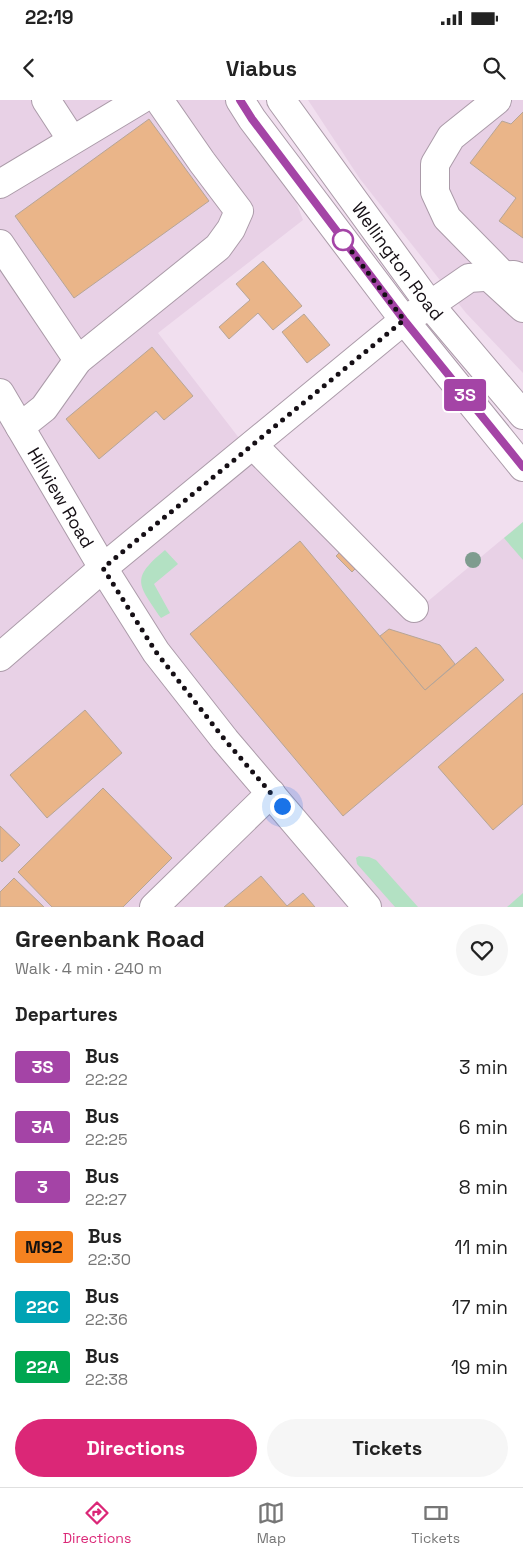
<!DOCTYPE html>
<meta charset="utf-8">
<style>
body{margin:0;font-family:"Space Grotesk",sans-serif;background:#f6f6f6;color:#222;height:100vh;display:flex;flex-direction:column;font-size:19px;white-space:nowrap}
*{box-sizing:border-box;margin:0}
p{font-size:16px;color:#767676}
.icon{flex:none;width:28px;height:28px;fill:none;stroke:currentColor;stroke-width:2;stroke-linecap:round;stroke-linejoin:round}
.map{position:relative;height:807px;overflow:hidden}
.details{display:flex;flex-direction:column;background:#fff;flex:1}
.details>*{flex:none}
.badge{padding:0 10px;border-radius:4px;font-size:18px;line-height:32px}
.you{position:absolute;width:25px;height:25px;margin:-12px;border:4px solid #fff;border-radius:50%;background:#1a73e8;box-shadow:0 0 0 8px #1a73e833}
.map>.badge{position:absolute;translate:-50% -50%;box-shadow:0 0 0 2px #fff}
h2{padding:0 15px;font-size:19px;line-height:45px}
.round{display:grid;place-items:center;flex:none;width:52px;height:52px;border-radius:26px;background:#f6f6f6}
.headline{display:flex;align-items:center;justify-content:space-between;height:85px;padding:0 15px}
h1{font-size:24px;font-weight:800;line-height:38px}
.primary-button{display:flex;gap:10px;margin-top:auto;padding:10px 15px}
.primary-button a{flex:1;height:58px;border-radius:30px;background:#db2777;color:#fff;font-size:20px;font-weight:800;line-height:58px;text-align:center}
.primary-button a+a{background:#f6f6f6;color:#222}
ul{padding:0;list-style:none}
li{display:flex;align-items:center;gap:15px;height:60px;padding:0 15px}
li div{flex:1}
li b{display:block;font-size:19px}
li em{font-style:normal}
li .badge{min-width:55px;font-weight:700;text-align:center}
.status{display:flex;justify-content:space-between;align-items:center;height:35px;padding:0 25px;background:#fff;direction:ltr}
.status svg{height:14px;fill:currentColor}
header{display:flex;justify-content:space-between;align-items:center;height:65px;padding:0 15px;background:#fff;font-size:22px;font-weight:800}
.tab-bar{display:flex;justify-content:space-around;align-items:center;height:70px;border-top:1px solid #e0e0e0;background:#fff;font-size:14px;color:#767676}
.tab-bar a{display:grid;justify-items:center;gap:2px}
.tab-bar .on{color:#db2777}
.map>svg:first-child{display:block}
</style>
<div class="status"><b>22:19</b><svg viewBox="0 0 49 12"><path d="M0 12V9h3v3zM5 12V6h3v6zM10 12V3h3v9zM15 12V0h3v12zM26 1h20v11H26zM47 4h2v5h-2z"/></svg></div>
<header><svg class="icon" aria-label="back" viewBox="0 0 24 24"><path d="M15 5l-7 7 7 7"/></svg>Viabus<svg class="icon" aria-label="search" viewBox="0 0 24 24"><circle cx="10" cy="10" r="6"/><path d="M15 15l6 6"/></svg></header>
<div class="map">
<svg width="523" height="807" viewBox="0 0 523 807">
<rect width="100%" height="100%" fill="#f1dfef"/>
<g fill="#e8d1e6">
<path d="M0,0H245L274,43L303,120L158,233L263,369L409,517L523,422V807H0Z"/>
<path d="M308,0H523V273L466,213L360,79Z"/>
</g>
<g fill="#b3e1c3">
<path d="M523,422V460L504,438Z"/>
<path d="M165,450L178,464L154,484L170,513L161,518C138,484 130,479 165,450Z"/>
<path d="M359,756L369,757L376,760L418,807H395L357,764L356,758Z"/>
<path d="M523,793V807H507Z"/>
</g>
<g fill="#eab589" stroke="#b6a597">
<path d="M523,12V138L499,121L516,98L470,63L502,21L511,24Z"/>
<path d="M149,19L209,101L74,198L15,116Z"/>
<path d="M263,161L302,206L273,230L258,213L229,239L219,227L250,200L236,184Z"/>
<path d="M304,214L330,245L307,263L282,232Z"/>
<path d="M152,247L193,296L164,320L156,311L99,359L66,319Z"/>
<path d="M300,441L425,590L476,547L504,580L343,716L190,534Z"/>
<path d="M343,449L359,465L352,472L336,456Z"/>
<path d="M389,529L440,545L455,564L425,590L380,536Z"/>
<path d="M523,593V704L493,730L438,667Z"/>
<path d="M85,610L122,653L47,718L10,675Z"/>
<path d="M103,688L172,758L123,807H52L18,772Z"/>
<path d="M0,726L20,745L2,762L0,760Z"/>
<path d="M261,776L287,806L303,793L315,807H224Z"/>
<path d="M14,778L44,807H0V792Z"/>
</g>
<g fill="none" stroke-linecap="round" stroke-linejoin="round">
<g stroke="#ab9ba9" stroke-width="30">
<g id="minor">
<path d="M46,0L72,40"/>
<path d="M497,0L451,37L435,64V92L447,118L504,176"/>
<path d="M0,84L140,0"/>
<path d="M0,144L78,260"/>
<path d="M488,176L523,208"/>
<path id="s1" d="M0,293L103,468L156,552L225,640L367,807"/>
<path d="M20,327L44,308L78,260L218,147L231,129L239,111L202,62L159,0"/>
<path d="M253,345L414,508"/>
<path d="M0,557L103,468L404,220L430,205L469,178L514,175L523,178"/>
<path d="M154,807L271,693"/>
</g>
</g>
<g stroke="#ab9ba9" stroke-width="30">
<g id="major">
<path d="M240,0L252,19L404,220L523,367"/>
<path id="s2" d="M281,0L430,205L523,315"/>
</g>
</g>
<use href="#minor" stroke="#fff" stroke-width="28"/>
<use href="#major" stroke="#fff" stroke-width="28"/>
</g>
<circle fill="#7f9c8f" cx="473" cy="460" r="8"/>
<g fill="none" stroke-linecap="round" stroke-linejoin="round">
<g stroke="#fff" stroke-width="11">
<path id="line" d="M240,0L252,19L404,220L523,367"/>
</g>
<use href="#line" stroke="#a444a6" stroke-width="8"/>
<path stroke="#150f15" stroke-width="5" stroke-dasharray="0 9" d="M282,706L225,640L156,552L103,468L404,220L343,140"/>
</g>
<circle fill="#fff" stroke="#a444a6" stroke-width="2.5" cx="343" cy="140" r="10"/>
<g text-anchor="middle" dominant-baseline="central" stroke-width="4.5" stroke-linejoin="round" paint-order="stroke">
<g font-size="18" fill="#150f15" stroke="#f1dfef">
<text stroke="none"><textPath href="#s2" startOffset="199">Wellington Road</textPath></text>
<text stroke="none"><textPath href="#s1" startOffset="121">Hillview Road</textPath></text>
</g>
</g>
</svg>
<div class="you" style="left:282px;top:706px"></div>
<b class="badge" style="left:465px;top:295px;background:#a444a6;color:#fff">3S</b>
</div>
<section class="details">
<div class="headline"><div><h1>Greenbank Road</h1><p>Walk · 4 min · 240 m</p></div><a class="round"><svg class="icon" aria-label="heart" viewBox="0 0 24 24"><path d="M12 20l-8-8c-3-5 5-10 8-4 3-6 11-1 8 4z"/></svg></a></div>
<h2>Departures</h2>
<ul>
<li><span class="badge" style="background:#a444a6;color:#fff">3S</span><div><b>Bus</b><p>22:22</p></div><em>3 min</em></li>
<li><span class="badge" style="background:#a444a6;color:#fff">3A</span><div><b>Bus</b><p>22:25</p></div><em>6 min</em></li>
<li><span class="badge" style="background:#a444a6;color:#fff">3</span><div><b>Bus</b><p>22:27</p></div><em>8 min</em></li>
<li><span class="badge" style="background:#f58220;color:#111">M92</span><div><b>Bus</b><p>22:30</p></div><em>11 min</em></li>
<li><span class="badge" style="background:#00a3b4;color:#fff">22C</span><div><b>Bus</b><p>22:36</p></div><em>17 min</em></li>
<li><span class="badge" style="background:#00a651;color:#fff">22A</span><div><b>Bus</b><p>22:38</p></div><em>19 min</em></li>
</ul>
<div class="primary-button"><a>Directions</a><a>Tickets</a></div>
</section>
<nav class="tab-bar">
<a class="on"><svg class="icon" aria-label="directions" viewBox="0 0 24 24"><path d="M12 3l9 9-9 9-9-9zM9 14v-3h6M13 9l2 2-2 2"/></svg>Directions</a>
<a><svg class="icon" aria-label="map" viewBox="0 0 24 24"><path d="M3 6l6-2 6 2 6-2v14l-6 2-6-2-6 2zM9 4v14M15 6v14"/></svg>Map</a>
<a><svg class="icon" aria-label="tickets" viewBox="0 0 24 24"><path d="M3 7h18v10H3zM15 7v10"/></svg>Tickets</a>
</nav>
